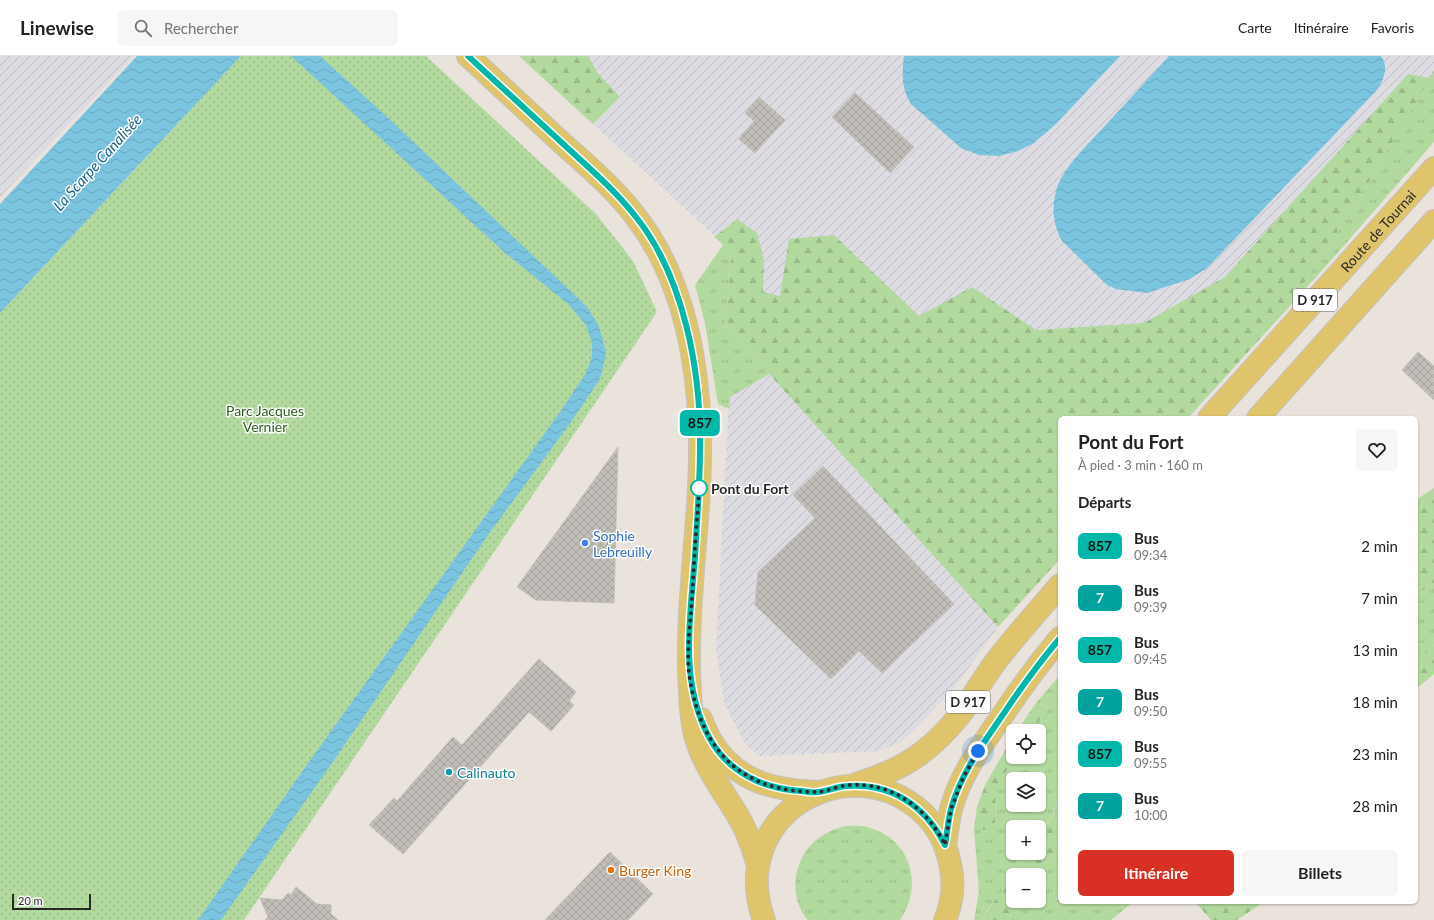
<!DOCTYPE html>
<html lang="fr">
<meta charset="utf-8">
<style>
body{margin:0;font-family:Lato,sans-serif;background:#f6f6f6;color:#222;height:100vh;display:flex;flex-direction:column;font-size:15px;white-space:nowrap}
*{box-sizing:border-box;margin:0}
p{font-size:13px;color:#767676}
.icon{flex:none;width:22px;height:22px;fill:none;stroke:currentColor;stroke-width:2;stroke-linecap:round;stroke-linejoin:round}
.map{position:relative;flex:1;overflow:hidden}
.side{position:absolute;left:1058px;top:360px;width:360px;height:488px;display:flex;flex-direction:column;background:#fff;border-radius:6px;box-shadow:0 1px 3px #0004}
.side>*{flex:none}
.badge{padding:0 8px;border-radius:6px;font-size:14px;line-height:26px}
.tools{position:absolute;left:1006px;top:668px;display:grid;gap:8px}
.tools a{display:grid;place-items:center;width:40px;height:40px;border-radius:6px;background:#fff;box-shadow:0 1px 3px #0004;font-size:20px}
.scale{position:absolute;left:12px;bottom:10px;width:79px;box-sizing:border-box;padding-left:4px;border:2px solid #282828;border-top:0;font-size:11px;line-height:14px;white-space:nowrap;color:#282828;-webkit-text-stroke:3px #fff;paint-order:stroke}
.you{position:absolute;width:20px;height:20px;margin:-10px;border:3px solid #fff;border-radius:50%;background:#1a73e8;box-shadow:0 0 0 6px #1a73e833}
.map>.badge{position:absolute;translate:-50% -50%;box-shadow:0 0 0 2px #fff}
h2{padding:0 20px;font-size:15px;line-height:36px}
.round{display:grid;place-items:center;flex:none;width:42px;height:42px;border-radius:6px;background:#f6f6f6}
.headline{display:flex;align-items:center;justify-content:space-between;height:68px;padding:0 20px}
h1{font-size:19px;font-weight:700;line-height:30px}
.button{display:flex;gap:8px;margin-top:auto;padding:8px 20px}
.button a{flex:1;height:46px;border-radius:6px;background:#d93025;color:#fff;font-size:16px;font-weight:700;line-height:46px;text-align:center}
.button a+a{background:#f6f6f6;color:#222}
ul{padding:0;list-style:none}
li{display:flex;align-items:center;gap:12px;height:52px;padding:0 20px}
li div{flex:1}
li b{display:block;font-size:15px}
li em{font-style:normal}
li .badge{min-width:44px;font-weight:700;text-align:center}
header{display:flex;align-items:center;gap:24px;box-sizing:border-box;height:56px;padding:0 20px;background:#fff;border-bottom:1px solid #e0e0e0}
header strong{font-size:19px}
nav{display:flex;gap:22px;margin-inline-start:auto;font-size:14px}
.search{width:280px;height:36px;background:#f6f6f6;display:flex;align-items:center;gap:10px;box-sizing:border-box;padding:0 14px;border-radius:6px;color:#767676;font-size:15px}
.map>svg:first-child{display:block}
</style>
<header>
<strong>Linewise</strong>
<div class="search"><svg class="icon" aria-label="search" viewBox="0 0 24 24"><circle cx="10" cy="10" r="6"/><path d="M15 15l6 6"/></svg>Rechercher</div>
<nav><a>Carte</a><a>Itinéraire</a><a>Favoris</a></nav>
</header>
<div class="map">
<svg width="1434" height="864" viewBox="0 0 1434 864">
<defs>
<pattern id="industrial-furrows" width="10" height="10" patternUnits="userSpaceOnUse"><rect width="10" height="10" fill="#dddce2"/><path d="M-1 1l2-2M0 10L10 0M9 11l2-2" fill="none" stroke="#bebdc2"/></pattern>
<pattern id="grass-tufts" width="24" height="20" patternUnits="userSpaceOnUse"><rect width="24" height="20" fill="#b2d99e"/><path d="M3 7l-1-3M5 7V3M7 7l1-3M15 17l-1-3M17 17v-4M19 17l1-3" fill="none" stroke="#99ba88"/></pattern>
<pattern id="forest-firs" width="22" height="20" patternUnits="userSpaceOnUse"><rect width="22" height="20" fill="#b2d99e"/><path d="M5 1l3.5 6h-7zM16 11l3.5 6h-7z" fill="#99ba88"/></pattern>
<pattern id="park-dots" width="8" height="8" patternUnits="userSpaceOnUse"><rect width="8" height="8" fill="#b2d99e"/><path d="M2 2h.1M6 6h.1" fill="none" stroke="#99ba88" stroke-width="1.8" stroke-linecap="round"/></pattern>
<pattern id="water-waves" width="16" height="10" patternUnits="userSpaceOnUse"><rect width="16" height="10" fill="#7bc4df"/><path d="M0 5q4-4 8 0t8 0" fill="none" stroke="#6aa8bf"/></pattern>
<pattern id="building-cross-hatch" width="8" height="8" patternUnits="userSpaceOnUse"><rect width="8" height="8" fill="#c1bdb8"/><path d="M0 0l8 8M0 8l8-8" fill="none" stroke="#a6a29e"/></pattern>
</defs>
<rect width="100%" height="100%" fill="#e9e3dc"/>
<g fill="url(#industrial-furrows)">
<path d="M0,0H134L0,141Z"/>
<path d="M519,0H1434V14L1288,252L1188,362H1060V503L998,571L955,631L921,667L901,686L879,695L760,700L746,689L724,647L716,593L729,341L732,196Z"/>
</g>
<g fill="url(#grass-tufts)" fill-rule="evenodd">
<path d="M1434,14V86L1334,201L1288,252L1367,129Z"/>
<path d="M724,188L732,196L725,269L769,318L730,341L729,353L718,348L705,267L695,229Z"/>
<path d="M1434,527V589L1416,604V539Z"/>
<path d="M1060,619V735L1053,758L1039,780V771H1013V797H1028L1003,835L987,854L982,864H974L979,835L974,774H995L996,732L1015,701H1039V675H1032L1048,652L1036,647ZM1013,723H1039V749H1013Z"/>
<path d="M845,770C854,770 862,769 870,772C911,784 924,830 900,864H808C788,842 793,804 815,785C824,777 834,773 845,770Z"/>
<path d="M1060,791V846H1133L1111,864H1006L1022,845H1039V821Z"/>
</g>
<g fill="url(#forest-firs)">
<path d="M519,0H588L597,16L620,41L593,68Z"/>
<path d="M1408,18L1430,22L1367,129L1288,252L1188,362H1060V503L998,571L725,269L732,196L714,181L737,163L757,177L764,204L763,236L780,240L789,183L834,179L919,260L972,231L1036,274L1144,267L1225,221Z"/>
<path d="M1434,432V527L1416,539V444Z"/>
<path d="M1434,589V618L1416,633V604Z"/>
<path d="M1036,647L1048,652L1032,675H1017Z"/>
<path d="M1013,681V701H1015L996,732L995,774H974L977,750L986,727Z"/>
<path d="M1060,735V791L1039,821V819H1014L1028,797H1039V780L1053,759Z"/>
<path d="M1013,821V845H1022L1006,864H982C990,848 1003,836 1013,821Z"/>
<path d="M1195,846H1264L1237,864H1211Z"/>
</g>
<path fill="url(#park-dots)" d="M241,0H426L596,158L633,205L657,256L244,864H0V257Z"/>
<g fill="url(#water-waves)">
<path d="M137,0H241L0,257V148Z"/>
<path d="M291,0H320L385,59L586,250L598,268L603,285L606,298L600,323L571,366L488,479L330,710L221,864H198L311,703L560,356L586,317L592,301V287L586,269L568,248L504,196Z"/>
<path d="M904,0H1120L1056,68L1034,87L1018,95L999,100L979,99L961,92L911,48C901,32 902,17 904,0Z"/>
<path d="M1169,0H1381C1389,11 1384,24 1377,34L1207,212L1190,223L1147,237L1116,233L1107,229L1062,185C1053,169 1051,150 1057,132C1064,111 1088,88 1103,72C1125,48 1147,24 1169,0Z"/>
</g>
<g fill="url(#building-cross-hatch)" stroke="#c4bfb6">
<path d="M855,37L914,91L890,117L832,61Z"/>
<path d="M759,41L785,64L755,97L739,83L754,65L745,57Z"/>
<path d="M1418,296L1434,310V344L1402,314Z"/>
<path d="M618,391L614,547L536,544L517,531Z"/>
<path d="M823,410L954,548L882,617L859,595L831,623L755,549L758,516L815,462L793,439Z"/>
<path d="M539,603L576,636L569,645L574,649L551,675L529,656L403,798L369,769L394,742L397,745L453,681L462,689Z"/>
<path d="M610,796L653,838L628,864H545Z"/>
<path d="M296,831L317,848L331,849V858L338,864H265L268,861L260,842L282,844L288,837L291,839Z"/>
</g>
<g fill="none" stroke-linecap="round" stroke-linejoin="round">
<g stroke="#c3c3c3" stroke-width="24">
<g id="major">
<path d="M468,0C499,29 531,58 562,87C588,110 615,133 636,161C697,240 705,355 698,450C694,505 688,560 689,615C690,635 690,655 694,674C701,709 725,736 742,767C749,781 754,795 758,810"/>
<path id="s1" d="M1209,362L1434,112"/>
<path d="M1258,362L1434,165"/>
<path d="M701,663C704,670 707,677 710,683C735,726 773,734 818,736"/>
<path d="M856,728C902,714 929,697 959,660C973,642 983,622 997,604C1017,578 1039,554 1060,529"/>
<path d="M945,789C947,778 948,765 951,753C960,719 982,689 1002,660C1020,633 1039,607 1060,582"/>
<path d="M764,864C756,842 754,821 761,798C779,737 856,710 909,746C926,757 940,774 946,793C954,816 955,841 945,864"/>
</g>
</g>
<use href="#major" stroke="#dfc46b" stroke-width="22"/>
</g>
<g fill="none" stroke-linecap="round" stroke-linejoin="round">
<g stroke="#fff" stroke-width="9">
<path id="line" d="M468,0C499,29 530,57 561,86C587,110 614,133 636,161C684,221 701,315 700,391C700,428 697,464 695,501C690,562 679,627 710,683C729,717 764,733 802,735C807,736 813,737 818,736C828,735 838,730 848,730C892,727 926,751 945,789C947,778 948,765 951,753C960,719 982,689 1002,660C1020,633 1039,607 1060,582"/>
</g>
<use href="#line" stroke="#00b8a9" stroke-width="6"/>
<path stroke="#282828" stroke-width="4" stroke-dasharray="0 7.2" d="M699,432V430C699,445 697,460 696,476C694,503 693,530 691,557C689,577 687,598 689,618C700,692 739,736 816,736C825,736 838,730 849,729C892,726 927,752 945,789L951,753L963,722L978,695"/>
</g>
<circle fill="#fff" stroke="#00b8a9" stroke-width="2" cx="699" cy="432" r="8"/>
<circle fill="#3f7fe0" stroke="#fff" stroke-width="1.5" cx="585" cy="487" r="4"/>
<circle fill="#0f9aa8" stroke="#fff" stroke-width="1.5" cx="449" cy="716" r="4"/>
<circle fill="#e8710a" stroke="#fff" stroke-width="1.5" cx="611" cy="814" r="4"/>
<g text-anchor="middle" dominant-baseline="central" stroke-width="3" stroke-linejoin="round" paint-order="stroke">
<g fill="#fff" stroke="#686868" stroke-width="1">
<rect x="1293" y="233" width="44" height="22" rx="3"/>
<rect x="946" y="635" width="44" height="22" rx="3"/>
</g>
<g font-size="13" font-weight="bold" fill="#282828">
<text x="1315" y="244">D 917</text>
<text x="968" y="646">D 917</text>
</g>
<g font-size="14" fill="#282828" stroke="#fff">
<text stroke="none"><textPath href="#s1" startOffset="252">Route de Tournai</textPath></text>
</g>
<g font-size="14" fill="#2e5c22" stroke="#fff">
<text x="265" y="354">Parc Jacques<tspan x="265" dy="16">Vernier</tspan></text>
</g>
<g font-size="14" font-weight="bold" fill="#282828" stroke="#fff" text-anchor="start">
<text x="711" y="432">Pont du Fort</text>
</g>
<g font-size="14" fill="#366cbe" stroke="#fff" text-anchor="start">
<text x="593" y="479">Sophie<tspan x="593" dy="16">Lebreuilly</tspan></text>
</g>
<g font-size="14" fill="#0d838f" stroke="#fff" text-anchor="start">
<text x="457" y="716">Calinauto</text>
</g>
<g font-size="14" fill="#c56008" stroke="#fff" text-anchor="start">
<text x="619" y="814">Burger King</text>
</g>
<g font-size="15" font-style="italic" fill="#1d6287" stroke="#fff">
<text transform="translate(97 106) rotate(-48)">La Scarpe Canalisée</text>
</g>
</g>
</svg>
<div class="tools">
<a><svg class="icon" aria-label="locate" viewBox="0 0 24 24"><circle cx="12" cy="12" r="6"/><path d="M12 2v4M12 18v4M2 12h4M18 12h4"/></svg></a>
<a><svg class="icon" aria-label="layers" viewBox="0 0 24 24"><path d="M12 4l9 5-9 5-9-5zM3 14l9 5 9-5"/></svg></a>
<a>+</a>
<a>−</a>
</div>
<div class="scale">20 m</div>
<div class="you" style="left:978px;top:695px"></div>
<b class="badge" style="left:700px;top:367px;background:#00b8a9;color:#111">857</b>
<section class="side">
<div class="headline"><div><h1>Pont du Fort</h1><p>À pied · 3 min · 160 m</p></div><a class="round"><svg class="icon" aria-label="heart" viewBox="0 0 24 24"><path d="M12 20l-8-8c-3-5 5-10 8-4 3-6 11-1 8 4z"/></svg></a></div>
<h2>Départs</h2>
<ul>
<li><span class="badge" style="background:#00b8a9;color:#111">857</span><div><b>Bus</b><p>09:34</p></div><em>2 min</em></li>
<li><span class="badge" style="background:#00a39e;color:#fff">7</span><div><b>Bus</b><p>09:39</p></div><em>7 min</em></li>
<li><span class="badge" style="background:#00b8a9;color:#111">857</span><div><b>Bus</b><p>09:45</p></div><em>13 min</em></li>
<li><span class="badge" style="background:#00a39e;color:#fff">7</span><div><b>Bus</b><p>09:50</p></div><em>18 min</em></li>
<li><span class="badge" style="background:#00b8a9;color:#111">857</span><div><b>Bus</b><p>09:55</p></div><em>23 min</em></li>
<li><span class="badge" style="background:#00a39e;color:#fff">7</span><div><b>Bus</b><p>10:00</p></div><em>28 min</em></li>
</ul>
<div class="button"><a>Itinéraire</a><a>Billets</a></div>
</section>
</div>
